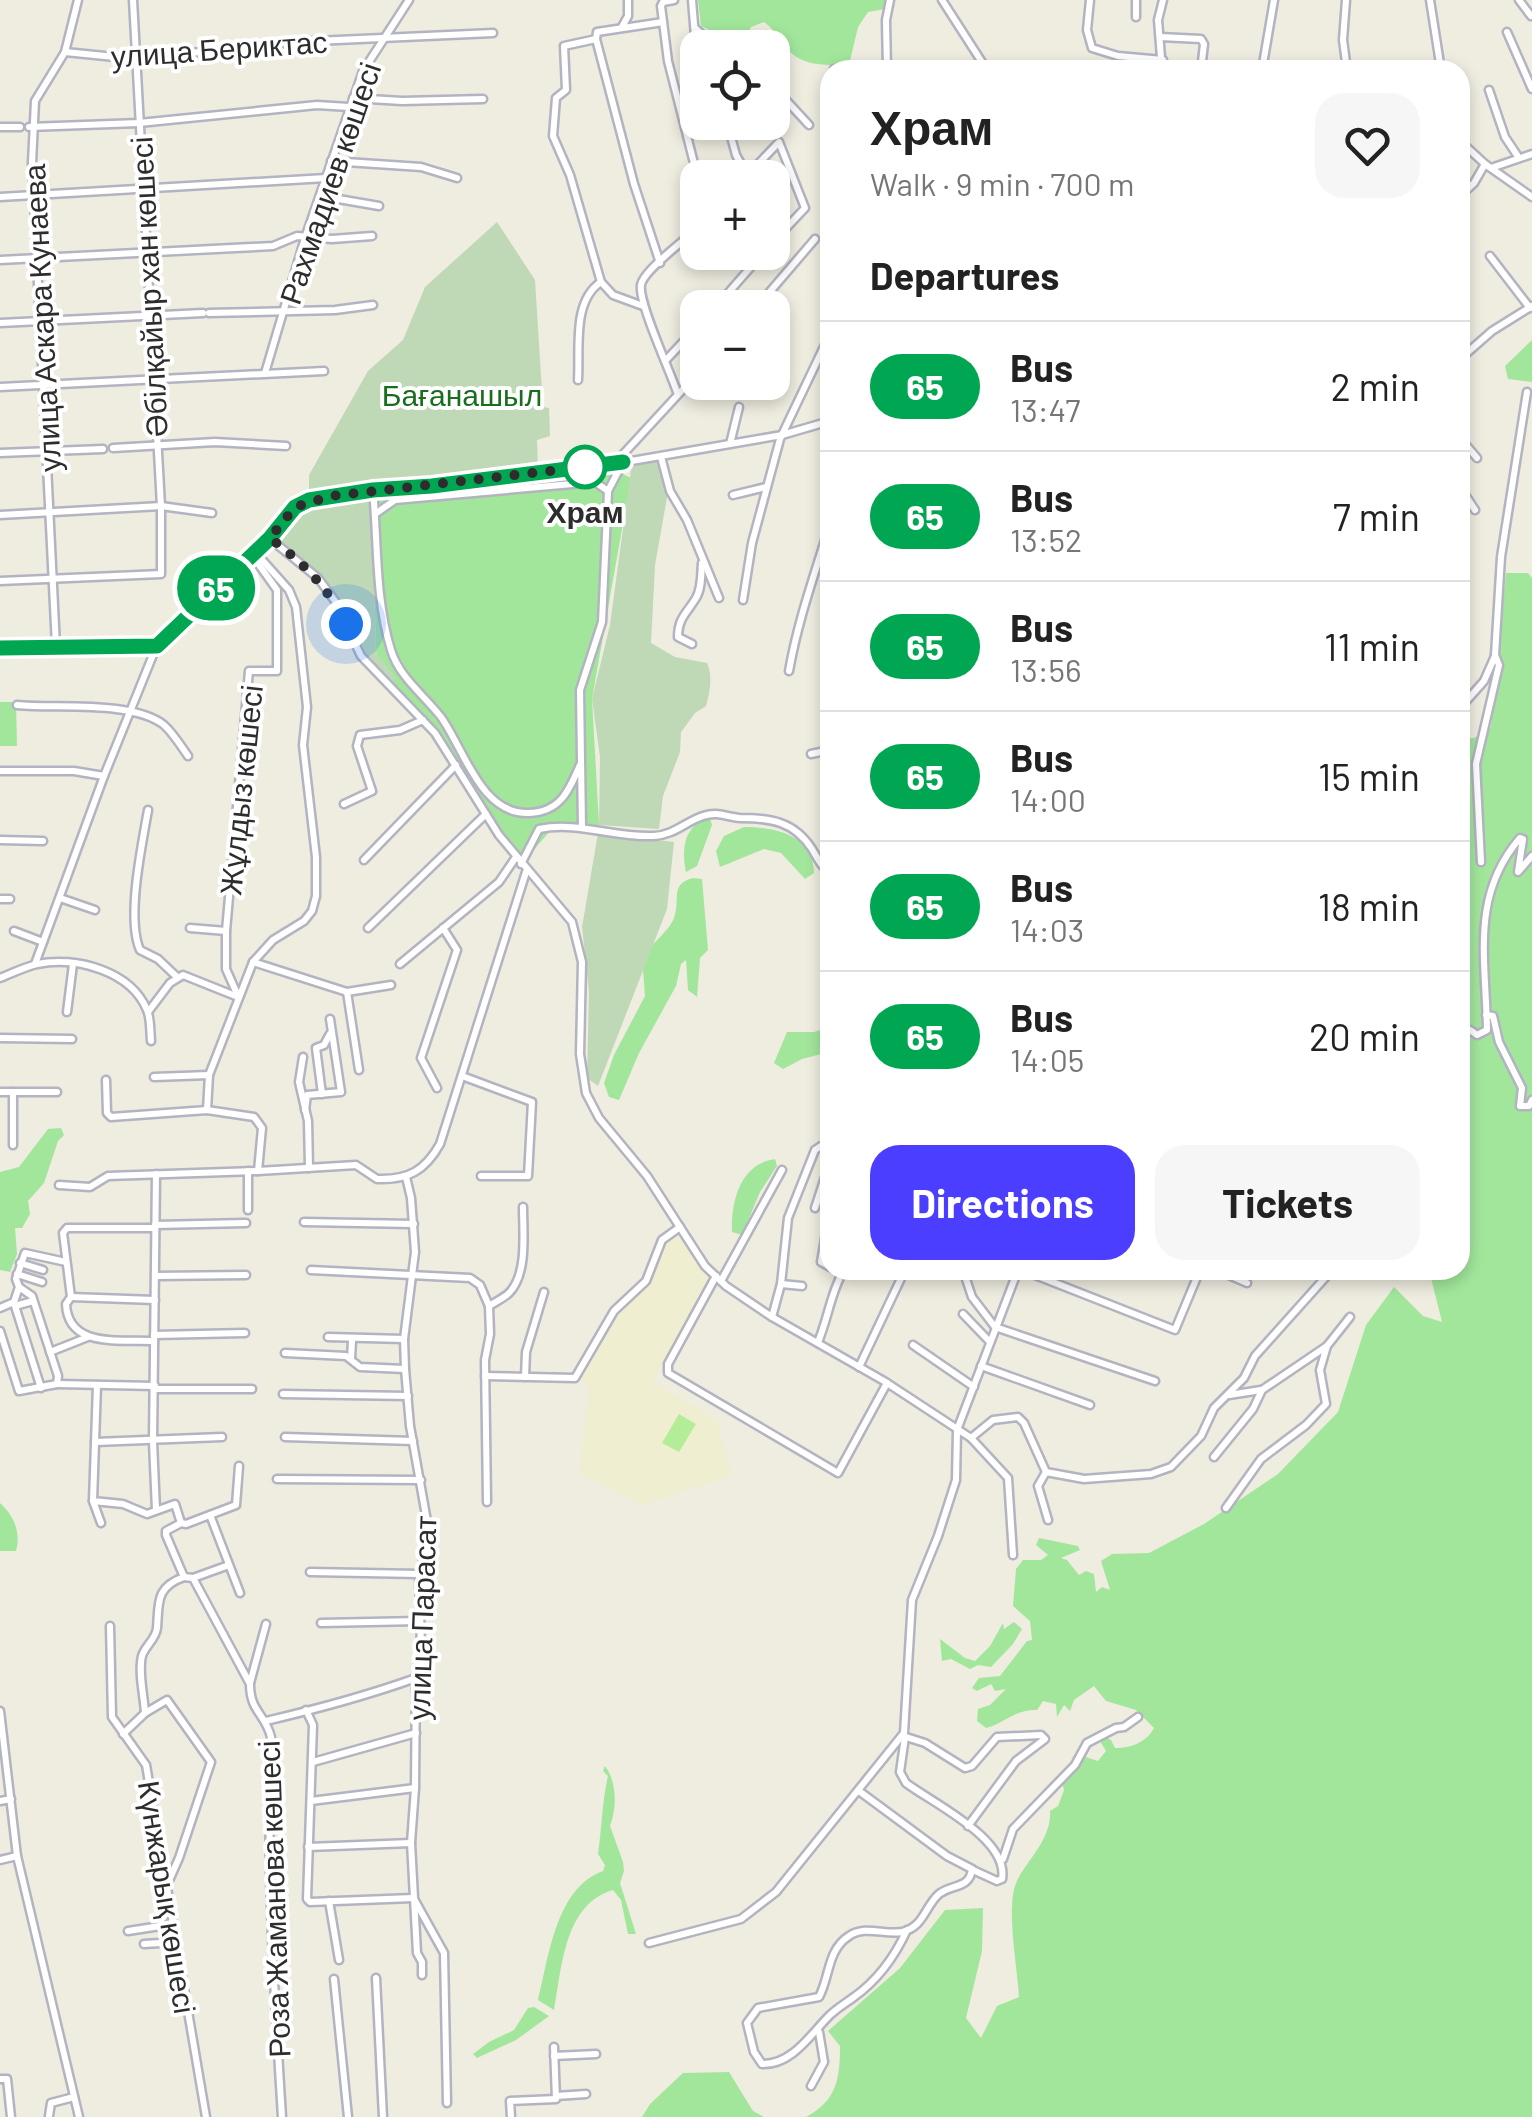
<!DOCTYPE html>
<meta charset="utf-8">
<style>
body{margin:0;font-family:Barlow,sans-serif;background:#f6f6f6;color:#222;height:100vh;display:flex;flex-direction:column;font-size:38px;white-space:nowrap}
*{box-sizing:border-box;margin:0}
p{font-size:32px;color:#767676}
.icon{flex:none;width:55px;height:55px;fill:none;stroke:currentColor;stroke-width:2;stroke-linecap:round;stroke-linejoin:round}
.map{position:relative;flex:1;overflow:hidden}
.sheet{position:absolute;left:820px;top:60px;width:650px;height:1220px;display:flex;flex-direction:column;background:#fff;border-radius:30px;box-shadow:0 5px 15px #0003}
.sheet>*{flex:none}
.badge{padding:0 20px;border-radius:32px;font-size:35px;line-height:65px}
.tools{position:absolute;left:680px;top:30px;display:grid;gap:20px}
.tools a{display:grid;place-items:center;width:110px;height:110px;border-radius:20px;background:#fff;box-shadow:0 5px 15px #0003;font-size:50px}
.you{position:absolute;width:50px;height:50px;margin:-25px;border:8px solid #fff;border-radius:50%;background:#1a73e8;box-shadow:0 0 0 15px #1a73e833}
.map>.badge{position:absolute;translate:-50% -50%;box-shadow:0 0 0 5px #fff}
h2{padding:0 50px;font-size:38px;line-height:90px}
.round{display:grid;place-items:center;flex:none;width:105px;height:105px;border-radius:30px;background:#f6f6f6}
.headline{display:flex;align-items:center;justify-content:space-between;height:170px;padding:0 50px}
h1{font-size:48px;font-weight:700;line-height:75px}
.primary-button{display:flex;gap:20px;margin-top:auto;padding:20px 50px}
.primary-button a{flex:1;height:115px;border-radius:30px;background:#4b3efe;color:#fff;font-size:40px;font-weight:700;line-height:115px;text-align:center}
.primary-button a+a{background:#f6f6f6;color:#222}
ul{padding:0;list-style:none}
li{display:flex;align-items:center;gap:30px;height:130px;padding:0 50px;border-top:2px solid #e0e0e0}
li div{flex:1}
li b{display:block;font-size:38px}
li em{font-style:normal}
li .badge{min-width:110px;font-weight:700;text-align:center}
.map>svg:first-child{display:block}
</style>
<div class="map">
<svg width="1532" height="2117" viewBox="0 0 1532 2117">
<rect width="100%" height="100%" fill="#efece0"/>
<path fill="#f0eed0" d="M678,1232L709,1277L653,1382L716,1419L733,1476L642,1505L579,1473L589,1388L582,1379V1373L616,1313L649,1282L665,1241Z"/>
<g fill="#a2e69c">
<path d="M698,0H887L885,9L868,12L858,27L849,65C825,65 803,67 786,48C778,38 774,29 764,22L751,27L748,34L734,42L701,26Z"/>
<path d="M1532,340V382L1508,379L1505,366Z"/>
<path d="M621,473L631,478L592,699L599,825L552,829L521,864L457,760L405,703L376,652L372,499Z"/>
<path d="M1506,573H1528L1532,578V2117H806C837,2100 840,2079 840,2046L828,2031L900,1968L945,1910L983,1908L982,1951L966,2018L981,2038L997,2006L1019,1997C1017,1966 1009,1925 1013,1895C1015,1868 1052,1846 1050,1811L1058,1806L1064,1790L1062,1783L1083,1756L1098,1761L1106,1751L1100,1741L1104,1736L1111,1740L1115,1748C1130,1748 1146,1743 1154,1728L1136,1710L1106,1701L1094,1686L1074,1700L1070,1711L1064,1705L1057,1717L1056,1704L1043,1701L1037,1710C1015,1709 1005,1723 986,1728L977,1721L978,1709L990,1705L1006,1689L995,1691L991,1684L977,1691L972,1688L979,1678L1000,1676L1027,1641L1032,1640L1030,1621L1013,1606L1016,1569L1023,1560H1041L1048,1555L1036,1545L1039,1538L1078,1546L1080,1550L1061,1558L1067,1560L1079,1575L1086,1571L1094,1574L1096,1592L1102,1587L1110,1590L1101,1561L1112,1554L1149,1553L1204,1524L1278,1474L1338,1412L1366,1325L1394,1287L1423,1316L1442,1322L1429,1270H1460V739L1474,738L1491,727Z"/>
<path d="M0,702H16L17,746H0Z"/>
<path d="M710,818L712,825L697,866L686,872C681,849 684,824 710,818Z"/>
<path d="M744,827C775,827 814,835 814,873L805,879L781,853L764,849L720,867L716,851L724,836Z"/>
<path d="M693,878L702,879L708,950L700,958L697,997L688,990L686,960L681,964L676,986L639,1053L619,1100L609,1097L604,1083L614,1055L645,996L642,956C651,945 669,931 674,918C681,900 669,884 693,878Z"/>
<path d="M830,1027V1076L825,1053L802,1059L783,1069L774,1063L787,1032H814Z"/>
<path d="M61,1128L64,1135L58,1141L44,1183L28,1201L30,1214L22,1228H15L17,1254L10,1272L0,1270V1172L19,1167L48,1129Z"/>
<path d="M775,1159L777,1166L760,1192L742,1235L732,1232C731,1201 740,1164 775,1159Z"/>
<path d="M0,1503C14,1516 21,1532 16,1551H0Z"/>
<path d="M1014,1622L1022,1629L1013,1644L991,1667L978,1665L970,1669L951,1659L942,1661L940,1639L965,1658L975,1661L990,1646L1003,1623L1004,1629Z"/>
<path d="M605,1766C617,1782 617,1808 610,1826L623,1862L624,1871L620,1883L636,1934H628L621,1900L613,1890C564,1904 562,1968 554,2010L538,2000C549,1956 556,1888 603,1871L605,1865L598,1854C602,1827 602,1802 608,1776L603,1771Z"/>
<path d="M534,2007L549,2016L516,2040L477,2058L473,2054L489,2042L514,2030L528,2008Z"/>
<path d="M729,2072L753,2111L764,2117H642L650,2104L683,2073Z"/>
</g>
<g fill="#bfd9b7">
<path d="M497,222L535,280L543,407L549,408L550,436L537,440L538,468L309,501V475L368,371L403,340L425,287Z"/>
<path d="M657,460L668,492L655,565L651,643L675,657L707,663C713,677 710,691 706,706L695,713L681,732L680,752L663,796L659,829L599,825L600,757L592,699L610,625L632,462Z"/>
<path d="M372,499L376,652L396,678L384,683L351,635L332,587L279,540C305,498 326,502 372,499Z"/>
<path d="M598,833L674,842L667,909L598,1086L587,1078L589,992L582,927Z"/>
</g>
<path fill="#b3ed98" d="M679,1414L696,1424L679,1452L662,1443Z"/>
<g fill="none" stroke-linecap="round" stroke-linejoin="round">
<g stroke="#b4b3c1" stroke-width="11">
<g id="minor">
<path d="M674,0L663,2L661,6L668,61L698,179"/>
<path d="M692,0L698,73"/>
<path d="M942,0L987,70"/>
<path d="M1090,0L1087,30L1092,48L1118,56L1163,60"/>
<path d="M1346,0L1343,40L1347,70"/>
<path d="M1430,0L1441,70"/>
<path d="M1519,0L1531,16"/>
<path d="M1136,17V0"/>
<path d="M622,27L628,16V0"/>
<path d="M695,28L717,48"/>
<path d="M1507,32L1532,89"/>
<path d="M1160,37L1201,39L1204,44L1201,70"/>
<path d="M596,39L634,184L660,263"/>
<path d="M65,52L135,59L293,42L493,33"/>
<path d="M834,69L835,70"/>
<path d="M887,70L886,20L890,0"/>
<path d="M1162,70L1158,20L1163,0"/>
<path d="M1262,70L1274,0"/>
<path d="M772,85L809,125"/>
<path d="M1489,90L1505,137L1519,158"/>
<path d="M353,98L402,101L483,99"/>
<path d="M727,122L736,155L747,175"/>
<path d="M0,127H20"/>
<path d="M29,127L139,123L317,105L349,107"/>
<path d="M1460,141L1485,164L1532,197"/>
<path d="M331,161L421,167L457,178"/>
<path d="M1491,168L1532,154"/>
<path d="M745,178L779,142L805,208L772,243"/>
<path d="M321,196L379,206"/>
<path d="M1460,196L1474,183L1485,164"/>
<path d="M0,197L326,178"/>
<path d="M1490,256L1530,308"/>
<path d="M0,260L273,246L297,236L332,239L372,236"/>
<path d="M643,306L613,295L601,282L570,175L553,136L556,98L566,90L564,46L596,39L597,32L663,22"/>
<path d="M715,308L764,252"/>
<path d="M756,308L815,239"/>
<path d="M209,313L335,310L373,305"/>
<path d="M0,323L203,313"/>
<path d="M1460,359L1492,331L1532,306"/>
<path d="M666,360L698,326"/>
<path d="M265,373L305,238L363,71L409,0"/>
<path d="M578,380C580,348 572,301 601,282"/>
<path d="M0,387L324,371"/>
<path d="M677,392C670,371 638,302 641,285C643,271 686,239 698,228"/>
<path d="M1460,438L1477,458"/>
<path d="M730,444L739,407"/>
<path d="M113,448L215,442L286,446"/>
<path d="M0,453L103,449"/>
<path d="M661,457L670,491L687,520L719,598"/>
<path d="M615,463L698,373"/>
<path d="M1460,487L1475,510"/>
<path d="M373,490C378,543 375,598 391,650C399,677 424,695 441,717C464,749 481,815 529,813C560,812 569,791 580,765"/>
<path d="M733,495L766,487"/>
<path d="M375,514L395,500L595,482L608,491"/>
<path d="M0,515L161,506L212,513"/>
<path d="M1460,536L1464,539"/>
<path d="M269,538L318,578L335,601L361,656L435,733L499,835L572,922L582,962L580,1054L586,1093L599,1118L647,1176L705,1266L726,1286L772,1317L884,1381L971,1438L993,1420L1018,1417L1024,1423L1046,1472L1084,1479L1151,1474L1171,1467L1201,1436L1214,1408L1244,1378L1255,1356L1332,1270"/>
<path d="M0,581L161,574V506L133,0"/>
<path d="M743,600L752,543L780,439L830,334"/>
<path d="M1460,624L1463,627"/>
<path d="M692,644L678,637C678,618 687,613 696,598C702,588 701,574 702,563"/>
<path d="M56,646L32,163L35,101L65,52L78,0"/>
<path d="M0,648L157,645"/>
<path d="M789,671C798,620 815,573 830,524"/>
<path d="M17,705C57,709 132,700 164,725C173,733 181,746 188,756"/>
<path d="M830,707L826,721L830,733"/>
<path d="M1460,708L1484,681L1495,656"/>
<path d="M811,754L830,750"/>
<path d="M0,771H74L104,776"/>
<path d="M344,804L372,791L357,746L360,735L400,730L423,720"/>
<path d="M148,810C142,845 126,918 140,950L158,959L177,977"/>
<path d="M582,828L580,690L602,622L608,491L622,464"/>
<path d="M0,840L43,841"/>
<path d="M364,860L456,765"/>
<path d="M1481,862L1476,764L1499,665L1495,655L1501,557L1527,392"/>
<path d="M521,864L539,829C578,821 615,838 654,836C674,835 685,822 703,816C718,811 726,817 740,818C770,818 794,821 812,849C818,859 821,866 830,873"/>
<path d="M60,898L95,910"/>
<path d="M0,899H10"/>
<path d="M190,928L226,931"/>
<path d="M368,928L486,814"/>
<path d="M14,931L43,942"/>
<path d="M253,962L347,992L391,985"/>
<path d="M35,964L104,776L157,645L269,538L295,507L331,496L614,464L782,435L830,421"/>
<path d="M400,964L499,882L516,857"/>
<path d="M0,978C12,973 25,967 37,964C76,956 131,971 147,1010C151,1019 150,1032 151,1041"/>
<path d="M347,992L359,1070"/>
<path d="M238,996L226,969V931L249,671H277V590L252,555"/>
<path d="M67,1012L73,964"/>
<path d="M148,1012L170,983L183,975L238,997"/>
<path d="M1486,1015L1493,1016L1499,1042L1522,1088L1520,1106H1529L1532,1100"/>
<path d="M1460,1030H1470L1477,1035L1487,1030C1486,959 1470,896 1520,838L1523,839L1518,872L1532,856"/>
<path d="M0,1038L72,1039"/>
<path d="M303,1057L299,1082L308,1121L309,1168"/>
<path d="M462,1076L532,1102L528,1176H481"/>
<path d="M154,1077L209,1075"/>
<path d="M106,1080L107,1113L111,1117L207,1110L254,1117L262,1128L258,1171L356,1165L377,1179C408,1180 425,1171 440,1144L526,872"/>
<path d="M437,1088L421,1058L457,950L443,928"/>
<path d="M0,1092H57"/>
<path d="M13,1092V1145"/>
<path d="M322,1094L316,1048L324,1045L330,1034"/>
<path d="M207,1110L209,1075L253,962L273,940L304,921L312,911L316,896V857L303,745L307,707L296,607L289,590L255,552"/>
<path d="M305,1110L307,1095L341,1092L330,1019"/>
<path d="M248,1171V1210"/>
<path d="M156,1174L153,1442L156,1510"/>
<path d="M406,1177L411,1198L415,1252L404,1339L405,1369L410,1426L430,1538L419,1574L421,1648L416,1678L415,1788L411,1843L417,1953L422,1962V1975"/>
<path d="M59,1185L90,1187L108,1176L258,1171"/>
<path d="M815,1208L830,1162"/>
<path d="M304,1222L414,1224"/>
<path d="M155,1225L246,1223"/>
<path d="M827,1227L821,1262L830,1267"/>
<path d="M20,1263L43,1270"/>
<path d="M311,1270L470,1278L480,1285L489,1306"/>
<path d="M963,1270L972,1297L995,1327L1155,1381"/>
<path d="M1022,1270L1175,1330L1200,1270"/>
<path d="M1217,1270L1247,1283"/>
<path d="M17,1274L42,1282"/>
<path d="M155,1276L246,1275"/>
<path d="M716,1276L668,1364V1373L838,1473L887,1383"/>
<path d="M721,1281L782,1170"/>
<path d="M781,1284L802,1286"/>
<path d="M71,1297L155,1300"/>
<path d="M33,1301L15,1306L41,1388"/>
<path d="M0,1308L14,1302L19,1287L16,1279L25,1253L66,1262"/>
<path d="M963,1314L990,1342"/>
<path d="M772,1317L781,1284L788,1218L815,1150L821,1146L830,1148"/>
<path d="M0,1331L19,1391L57,1384L58,1376L32,1296L19,1287"/>
<path d="M154,1335L245,1333"/>
<path d="M328,1337L404,1339"/>
<path d="M154,1341C121,1339 68,1349 66,1304L71,1297L63,1233L67,1228H155"/>
<path d="M818,1342C828,1319 831,1291 844,1270"/>
<path d="M913,1345L974,1387"/>
<path d="M1327,1346L1350,1317"/>
<path d="M50,1352L88,1337"/>
<path d="M285,1353L346,1356L360,1367L405,1369"/>
<path d="M351,1358L352,1341"/>
<path d="M981,1366L1090,1405"/>
<path d="M859,1367L905,1270"/>
<path d="M485,1376L575,1378L614,1311L646,1281L662,1240L680,1227"/>
<path d="M525,1377L526,1352L544,1292"/>
<path d="M57,1384L155,1386"/>
<path d="M97,1385L93,1501L123,1504L147,1514L175,1504L181,1523L166,1531V1535L184,1577L193,1578L250,1684C250,1712 265,1713 271,1737C266,1864 274,1990 282,2117"/>
<path d="M155,1389H252"/>
<path d="M283,1394L408,1396"/>
<path d="M1229,1395L1261,1390"/>
<path d="M285,1437L413,1441"/>
<path d="M971,1438L1008,1478L1013,1555"/>
<path d="M95,1442L222,1437"/>
<path d="M1214,1457L1253,1409L1262,1390L1327,1346L1320,1370L1326,1404L1306,1425L1261,1459L1226,1508"/>
<path d="M1046,1472L1038,1486L1048,1520"/>
<path d="M277,1479L421,1480"/>
<path d="M93,1501L101,1523"/>
<path d="M487,1502L485,1360L490,1334L489,1306C495,1302 504,1298 509,1293C528,1274 523,1232 523,1207"/>
<path d="M210,1515L240,1593"/>
<path d="M181,1523L186,1524L236,1505L239,1466"/>
<path d="M310,1572L419,1574"/>
<path d="M193,1578L229,1565"/>
<path d="M321,1623L419,1621"/>
<path d="M110,1626L112,1717L146,1765L206,2117"/>
<path d="M250,1683L266,1624"/>
<path d="M306,1710L313,1725L307,1899L310,1902L413,1898"/>
<path d="M0,1711L17,1856L79,2117"/>
<path d="M145,1713C144,1696 138,1672 142,1656C145,1646 156,1639 157,1628C159,1604 155,1587 184,1577"/>
<path d="M266,1721C317,1709 366,1696 416,1678"/>
<path d="M123,1734L145,1713L167,1700L211,1762L179,1858L167,1885"/>
<path d="M905,1737L900,1772L906,1783C934,1804 1009,1839 1002,1879L997,1881L973,1870"/>
<path d="M906,1737L925,1743L965,1768L972,1766L997,1737L1041,1735L1045,1739L1016,1761L968,1826"/>
<path d="M313,1762L416,1733"/>
<path d="M859,1791L947,1856L972,1869C970,1889 951,1884 939,1894C925,1906 924,1927 902,1932C884,1935 865,1925 849,1936C827,1950 830,1977 819,1997L758,2008L747,2023L754,2052L762,2064C792,2065 811,2034 829,2016C837,2008 846,2003 854,1997C878,1980 895,1956 907,1930"/>
<path d="M0,1801L11,1799"/>
<path d="M311,1801L415,1788"/>
<path d="M308,1847L411,1843"/>
<path d="M1003,1859L1013,1829L1075,1765L1087,1743L1116,1728L1124,1727L1138,1717"/>
<path d="M0,1860L17,1856"/>
<path d="M414,1899L444,1953L447,2103"/>
<path d="M329,1901L339,1960"/>
<path d="M128,1931L173,1924"/>
<path d="M649,1943L741,1919L776,1892L904,1733L912,1600L938,1536L956,1480L957,1430L1018,1270"/>
<path d="M144,1944L176,1942"/>
<path d="M376,1978L383,2117"/>
<path d="M334,1979L348,2117"/>
<path d="M554,2056L596,2054"/>
<path d="M0,2079H7L11,2117"/>
<path d="M811,2086L824,2062L819,2032"/>
<path d="M556,2096L586,2094"/>
<path d="M49,2116L51,2103L74,2097"/>
<path d="M511,2117L510,2101L556,2099L554,2047"/>
</g>
</g>
<use href="#minor" stroke="#fff" stroke-width="6"/>
</g>
<g fill="none" stroke-linecap="round" stroke-linejoin="round">
<g stroke="#fff" stroke-width="22">
<path id="line" d="M0,648L157,646L270,538L295,507L309,500L373,490L432,486L623,462"/>
</g>
<use href="#line" stroke="#00a651" stroke-width="15"/>
<path stroke="#2d2d2d" stroke-width="10" stroke-dasharray="0 18" d="M346,624C328,587 303,563 270,538L295,507L332,496L594,466L585,467"/>
</g>
<circle fill="#fff" stroke="#00a651" stroke-width="5" cx="585" cy="467" r="20"/>
<g text-anchor="middle" dominant-baseline="central" stroke-width="8" stroke-linejoin="round" paint-order="stroke">
<g font-size="30" fill="#2d2d2d" stroke="#fff">
<text transform="translate(219 48) rotate(-4)">улица Бериктас</text>
<text transform="translate(329 183) rotate(-71)">Рахмадиев көшесі</text>
<text transform="translate(148 287) rotate(-93)">Әбілқайыр хан көшесі</text>
<text transform="translate(41 318) rotate(-93)">улица Аскара Кунаева</text>
<text transform="translate(240 790) rotate(-84)">Жұлдыз көшесі</text>
<text transform="translate(421 1618) rotate(-88)">улица Парасат</text>
<text transform="translate(168 1897) rotate(81)">Күнжарық көшесі</text>
<text transform="translate(273 1899) rotate(-92)">Роза Жаманова көшесі</text>
</g>
<g font-size="30" fill="#196e1d" stroke="#fff">
<text x="462" y="394">Бағанашыл</text>
</g>
<g font-size="30" font-weight="bold" fill="#2d2d2d" stroke="#fff">
<text x="585" y="511">Храм</text>
</g>
</g>
</svg>
<div class="tools">
<a><svg class="icon" aria-label="locate" viewBox="0 0 24 24"><circle cx="12" cy="12" r="6"/><path d="M12 2v4M12 18v4M2 12h4M18 12h4"/></svg></a>
<a>+</a>
<a>−</a>
</div>
<div class="you" style="left:346px;top:624px"></div>
<b class="badge" style="left:216px;top:588px;background:#00a651;color:#fff">65</b>
<section class="sheet">
<div class="headline"><div><h1>Храм</h1><p>Walk · 9 min · 700 m</p></div><a class="round"><svg class="icon" aria-label="heart" viewBox="0 0 24 24"><path d="M12 20l-8-8c-3-5 5-10 8-4 3-6 11-1 8 4z"/></svg></a></div>
<h2>Departures</h2>
<ul>
<li><span class="badge" style="background:#00a651;color:#fff">65</span><div><b>Bus</b><p>13:47</p></div><em>2 min</em></li>
<li><span class="badge" style="background:#00a651;color:#fff">65</span><div><b>Bus</b><p>13:52</p></div><em>7 min</em></li>
<li><span class="badge" style="background:#00a651;color:#fff">65</span><div><b>Bus</b><p>13:56</p></div><em>11 min</em></li>
<li><span class="badge" style="background:#00a651;color:#fff">65</span><div><b>Bus</b><p>14:00</p></div><em>15 min</em></li>
<li><span class="badge" style="background:#00a651;color:#fff">65</span><div><b>Bus</b><p>14:03</p></div><em>18 min</em></li>
<li><span class="badge" style="background:#00a651;color:#fff">65</span><div><b>Bus</b><p>14:05</p></div><em>20 min</em></li>
</ul>
<div class="primary-button"><a>Directions</a><a>Tickets</a></div>
</section>
</div>
